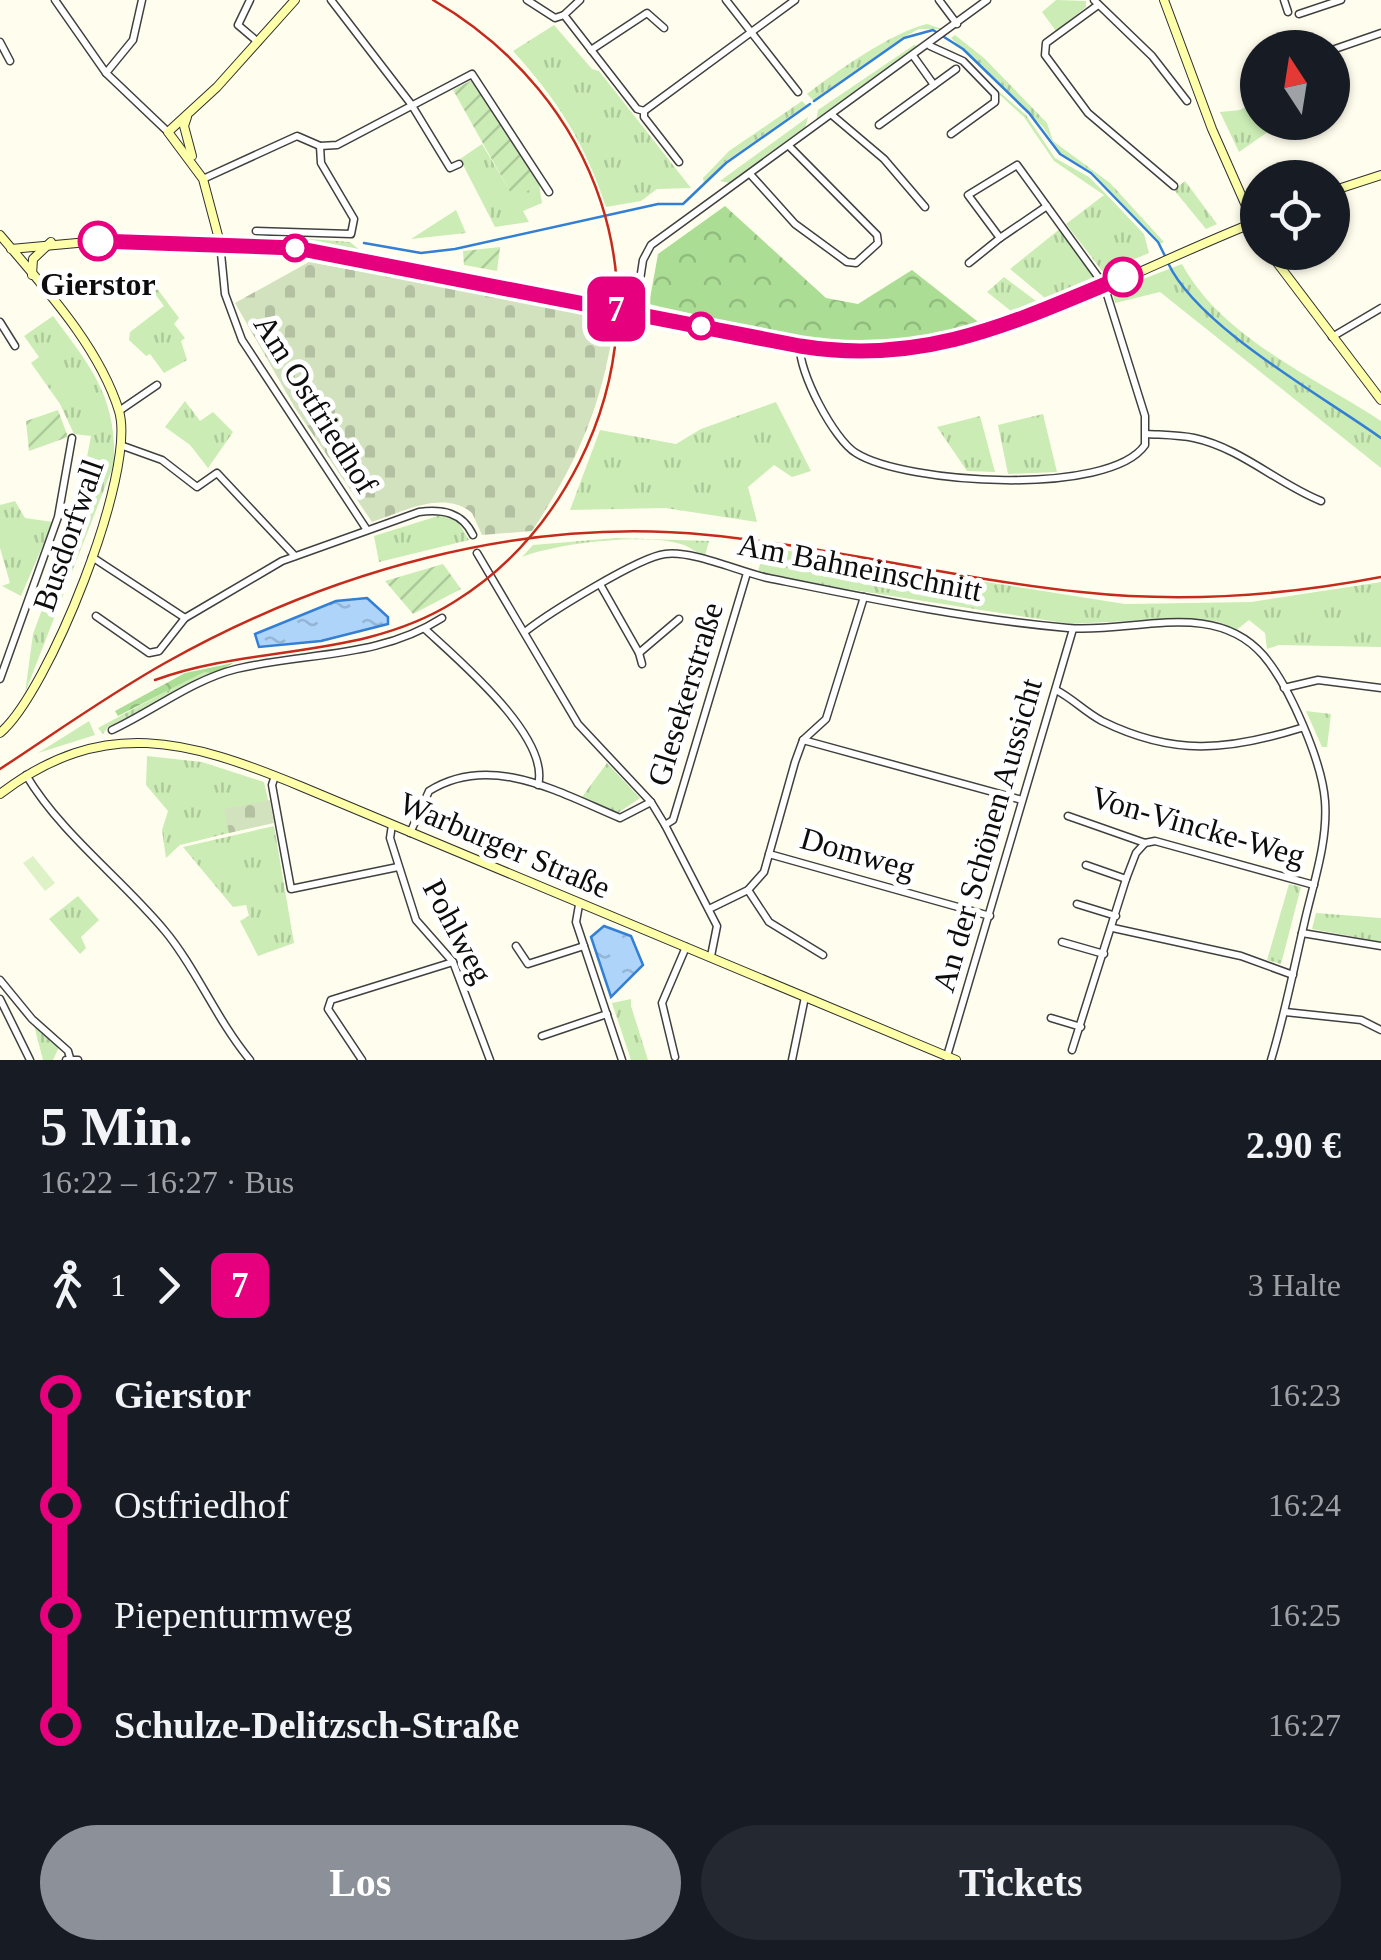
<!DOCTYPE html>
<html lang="de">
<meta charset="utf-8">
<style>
body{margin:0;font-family:"Times New Roman",serif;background:#242831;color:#f1f3f6;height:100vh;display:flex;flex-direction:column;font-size:38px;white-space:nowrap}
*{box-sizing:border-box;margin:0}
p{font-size:32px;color:#9ea1a6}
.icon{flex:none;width:55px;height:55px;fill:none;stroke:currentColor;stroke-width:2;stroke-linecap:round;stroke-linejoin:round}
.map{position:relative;height:1060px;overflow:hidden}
.sheet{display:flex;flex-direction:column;background:#171b24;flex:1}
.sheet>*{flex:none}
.badge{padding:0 20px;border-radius:15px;font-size:35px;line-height:65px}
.needle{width:65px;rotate:348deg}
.buttons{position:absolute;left:1240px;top:30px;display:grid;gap:20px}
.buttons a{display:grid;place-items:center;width:110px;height:110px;border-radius:50%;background:#171b24;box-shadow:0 2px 8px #0004;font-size:50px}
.map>.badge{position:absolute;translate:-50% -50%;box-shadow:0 0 0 5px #fff}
.legs{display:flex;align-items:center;gap:15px;height:110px;padding:0 40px;font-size:32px}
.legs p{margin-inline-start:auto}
.headline{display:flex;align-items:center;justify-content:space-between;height:170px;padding:0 40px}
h1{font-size:55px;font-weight:600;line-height:75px}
.cta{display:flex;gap:20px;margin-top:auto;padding:20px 40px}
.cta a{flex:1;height:115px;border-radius:60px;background:#8c9099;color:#fff;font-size:40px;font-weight:600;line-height:115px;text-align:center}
.cta a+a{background:#242831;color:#f1f3f6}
ul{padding:0 40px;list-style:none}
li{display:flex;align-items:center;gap:35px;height:110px;font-size:38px}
li i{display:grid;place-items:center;width:15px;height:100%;margin:0 12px;background:currentColor}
li i::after{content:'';width:25px;height:25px;margin:-12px;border:8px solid;border-radius:50%;background:#171b24}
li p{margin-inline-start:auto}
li:first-child i{background:linear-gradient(#0000 50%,currentColor 0)}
li:last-child i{background:linear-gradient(currentColor 50%,#0000 0)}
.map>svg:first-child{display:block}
</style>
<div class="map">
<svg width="1381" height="1060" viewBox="0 0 1381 1060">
<defs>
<pattern id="grass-tufts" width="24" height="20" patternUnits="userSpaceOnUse" patternTransform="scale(2.5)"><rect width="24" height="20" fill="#cbecb5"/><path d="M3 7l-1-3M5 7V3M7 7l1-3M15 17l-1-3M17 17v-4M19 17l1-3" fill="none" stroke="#adc99a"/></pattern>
<pattern id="forest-crowns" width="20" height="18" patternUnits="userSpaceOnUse" patternTransform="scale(2.5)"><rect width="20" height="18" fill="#abdd94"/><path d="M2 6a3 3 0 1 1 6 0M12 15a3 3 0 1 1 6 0" fill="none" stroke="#92bc7e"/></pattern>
<pattern id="cemetery-stones" width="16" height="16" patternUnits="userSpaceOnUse" patternTransform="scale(2.5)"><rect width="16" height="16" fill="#d2e2be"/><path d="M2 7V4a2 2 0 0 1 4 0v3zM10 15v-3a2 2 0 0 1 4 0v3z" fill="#b3c1a2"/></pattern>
<pattern id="garden-furrows" width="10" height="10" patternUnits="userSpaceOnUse" patternTransform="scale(2.5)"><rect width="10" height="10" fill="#cbecb5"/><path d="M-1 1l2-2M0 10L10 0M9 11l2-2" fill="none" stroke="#adc99a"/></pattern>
<pattern id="water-ripples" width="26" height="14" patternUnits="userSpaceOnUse" patternTransform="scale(2.5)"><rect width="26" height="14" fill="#afd4fa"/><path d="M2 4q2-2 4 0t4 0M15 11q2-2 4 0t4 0" fill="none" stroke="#95b5d5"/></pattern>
</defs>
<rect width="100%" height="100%" fill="#fffeee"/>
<g fill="url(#grass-tufts)">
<path d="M1056,0L1086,1V7L1056,31L1042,12Z"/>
<path d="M927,24L942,29H919L904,37L813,100L807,94C834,73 894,31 927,24Z"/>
<path d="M554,25L592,69L599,71L691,188L657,189L641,201L606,207C586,145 557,99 513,51Z"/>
<path d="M955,35L984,58L1047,123L1053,141L1110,183L1164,242L1160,244L1092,172L1060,153L1043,127L951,38Z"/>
<path d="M914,45L919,46L816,121L818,110Z"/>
<path d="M945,45L1026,115L1055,158L1089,177L1105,193L1144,234L1149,253L1103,272L1066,224L1104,195L1054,161L1024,117Z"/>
<path d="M1257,100L1258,122L1272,123L1275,127L1239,152L1220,112L1240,110Z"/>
<path d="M802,101L806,105L725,162L704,184L703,178L729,151Z"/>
<path d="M808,117L805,129L729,183L720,181Z"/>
<path d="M482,144L514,198L539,184L542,203L523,211L529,222L495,227L460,159Z"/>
<path d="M1185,181L1217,224L1206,229L1174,190Z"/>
<path d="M456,210L466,233L411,239Z"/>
<path d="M1061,228L1094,277L1045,298L1010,269Z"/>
<path d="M256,235L350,242L362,252L256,237Z"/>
<path d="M1182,264C1222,338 1313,376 1381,421V468L1160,292L1115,303L1112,291Z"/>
<path d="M1004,277L1036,301L1011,311L987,292Z"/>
<path d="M156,287L179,318L174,324L185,338L181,341L187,360L164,373L150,354L146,356L129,340L130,332L164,306L152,290Z"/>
<path d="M53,316C91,367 117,397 114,464L25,693L33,634L75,520L91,436L74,434L60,404L31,363L39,357L24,336Z"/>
<path d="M185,401L200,421L213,412L233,432L208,468L190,445L165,427Z"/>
<path d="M776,402L811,471L792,477L774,465L748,487L757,522L665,508L570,510L600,430L676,444L701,429Z"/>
<path d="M1043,414L1057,472L1008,474L998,425Z"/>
<path d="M980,416L995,472L967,471L937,427Z"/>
<path d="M15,501L25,518L53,522L21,596L2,586L10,583L0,548V505Z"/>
<path d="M441,515L458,522L469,540L379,562L374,536Z"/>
<path d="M616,538L709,541L705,556C697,553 691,548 684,545C650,532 556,543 522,557L533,545Z"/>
<path d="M765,547L1125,604L1251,602L1381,582V647L1279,645L1267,649L1265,633L1249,620L1235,631L1219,622L1182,618L1071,624L757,575Z"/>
<path d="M204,671L211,674L108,727L103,734L98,728Z"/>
<path d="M1306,711L1331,714L1327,747H1322Z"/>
<path d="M89,721L95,735L38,753Z"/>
<path d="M147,756L202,762L264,782L273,822L180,845L166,858L162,830L168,811L146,785Z"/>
<path d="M607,763L640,798L618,813L582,797Z"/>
<path d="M274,826L294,943L258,956L240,921L249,916L246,905L233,907L183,847Z"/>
<path d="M1289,884L1301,887L1281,964L1267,960Z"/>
<path d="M78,896L99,920L81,937L86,948L80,954L49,919Z"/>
<path d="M1316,913L1381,918V942L1312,929Z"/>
<path d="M631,999V1006L648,1060H631L612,1003Z"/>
<path d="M34,1025L59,1047L53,1060H43Z"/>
</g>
<g fill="url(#forest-crowns)">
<path d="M725,206L826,298L858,304L912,270L982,325C861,364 767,330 649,304L658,254Z"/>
<path d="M233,663L215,674L204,672L118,716L115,711L185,673Z"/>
</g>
<g fill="url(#cemetery-stones)">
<path d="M309,262L615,318C603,403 579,460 532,531L482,535L472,513C444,489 402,512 372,522L295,408L235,303Z"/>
<path d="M270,800L274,823L229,833L224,809Z"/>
</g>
<g fill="url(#garden-furrows)">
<path d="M472,80L539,184L514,199L453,90Z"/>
<path d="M500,247L497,271L464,265L463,251Z"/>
<path d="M58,410L68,437L29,451L26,421Z"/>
<path d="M443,564L461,589L413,614L385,581Z"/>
</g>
<path fill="#def2c8" d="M33,856L55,883L45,891L23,863Z"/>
<g fill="url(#water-ripples)" stroke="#327fd5" stroke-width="2.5">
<path d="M367,598L388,617V624L321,641L259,647L255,634L336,601Z"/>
<path d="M604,926L631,936L643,965L611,997L591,937Z"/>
</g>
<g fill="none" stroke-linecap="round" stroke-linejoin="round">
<g stroke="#327fd5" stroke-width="2.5">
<path d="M814,101L904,38L933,30L963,49L1029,113L1060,154L1091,173L1158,242L1165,256"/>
<path d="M364,243L421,253L455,249L658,204H683L726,163L810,104"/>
<path d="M1168,263C1198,327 1321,395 1381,438"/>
</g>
<g stroke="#404040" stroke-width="9">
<g id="minor">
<path d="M55,0L106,73L168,132"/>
<path d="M250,0L238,25L258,42"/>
<path d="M331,0L411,104L450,168L459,164"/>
<path d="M527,0L555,18L564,15L637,109L644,111V117L679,162"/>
<path d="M726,0L798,92"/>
<path d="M939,0L957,24"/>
<path d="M1094,0L1152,56L1187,101"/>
<path d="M1284,0L1288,12"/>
<path d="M1098,5L1046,43L1045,55L1088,113L1174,186"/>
<path d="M1299,14L1341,0"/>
<path d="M564,15L580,0"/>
<path d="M0,42L10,61"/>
<path d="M930,46L963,61L995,94V102L951,134"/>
<path d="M591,50L647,13L664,28"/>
<path d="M1332,50L1381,33"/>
<path d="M914,57L934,85"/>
<path d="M106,73L133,40L142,0"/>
<path d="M644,111L795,0"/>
<path d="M832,115L884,159L925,207"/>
<path d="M879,125L956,69"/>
<path d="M750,174L795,224L847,262L856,263L878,243L877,235L789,146"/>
<path d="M203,179L297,136L320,146L337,145L472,74L549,192"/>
<path d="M256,231L351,234L354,219L321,163L320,146"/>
<path d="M220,243L225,294L242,340L367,530"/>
<path d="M969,263L1000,238"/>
<path d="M635,313L643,260L651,245L987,0"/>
<path d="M0,322L15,346"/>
<path d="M1332,337L1381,308"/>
<path d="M800,346C798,371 834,440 856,453C905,484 1109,497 1145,445V416L1104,285L1017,165L968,195L1000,238L1047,206"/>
<path d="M119,411L157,385"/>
<path d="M1147,434C1163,435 1179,435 1194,438C1241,448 1278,484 1321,501"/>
<path d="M123,446L162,460L197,487L217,473L295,556"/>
<path d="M477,553L578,724L651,802L665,825L717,926L711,956"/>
<path d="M92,557L185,618L282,561L419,512C442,509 462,512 473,535"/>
<path d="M601,586L639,653L679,619"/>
<path d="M96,616L149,653L159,651L185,618"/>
<path d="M425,629C457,659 551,737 538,785"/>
<path d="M526,631C549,613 639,557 665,554C692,550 740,572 768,578C867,598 967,619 1068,628C1131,634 1213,598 1263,655C1289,685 1322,761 1325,801C1328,841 1314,881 1305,920C1294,967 1285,1014 1271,1060"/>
<path d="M639,653L642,664"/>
<path d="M0,679L58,517L72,438"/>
<path d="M1284,688L1318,680L1381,688"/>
<path d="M1056,690C1072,698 1085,712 1102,721C1173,756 1227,751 1301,728"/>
<path d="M112,730C153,711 192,680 236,669C306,652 378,659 442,618"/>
<path d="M803,740L1022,800"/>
<path d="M26,775C62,835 121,878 165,931C196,968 216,1019 250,1060"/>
<path d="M275,776L272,785L291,889L398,867"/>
<path d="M1068,816L1145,843L1155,841L1314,885"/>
<path d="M392,825L390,838L416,920L453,962L490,1060"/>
<path d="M665,825L673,820L747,573"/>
<path d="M410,833L429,791C491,752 560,793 620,818L651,802"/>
<path d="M769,854L990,916"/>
<path d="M1086,865L1126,879"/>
<path d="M748,890L769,922L823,955"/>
<path d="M1077,904L1116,916"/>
<path d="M579,905L576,922L622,1060"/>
<path d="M709,909L748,890L764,872L795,762L803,740L826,719L864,597"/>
<path d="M1113,928L1241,956L1293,975"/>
<path d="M1302,933L1381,946"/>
<path d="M1062,942L1104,954"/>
<path d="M516,946L528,964L584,946"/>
<path d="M0,980L32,1019L68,1051L70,1058"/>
<path d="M0,999L30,1060"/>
<path d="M1285,1012L1361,1020L1381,1030"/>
<path d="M1051,1018L1081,1027"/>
<path d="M542,1036L607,1014"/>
<path d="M1072,1050L1126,879L1136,853L1145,843"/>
<path d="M947,1056L1073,629"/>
<path d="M675,1057L662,1003L686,947"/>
<path d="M66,1060H78"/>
<path d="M362,1060L328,1009L331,1000L453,962"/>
<path d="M792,1060L805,997"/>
</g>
</g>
<g stroke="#2f2f2f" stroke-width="10">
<g id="secondary">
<path d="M1164,0L1212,129L1258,233"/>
<path d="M187,117L184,126L192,156"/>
<path d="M1332,191L1381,175"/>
<path d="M0,235C43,286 99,346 119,411C137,472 48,693 0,733"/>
<path d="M220,243L203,179L168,132L217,87L295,0"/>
<path d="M11,249L99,241L296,248L800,346C964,372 1110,279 1258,221"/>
<path d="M1269,252L1381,400"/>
<path d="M32,275L33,259L51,242"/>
<path d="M0,794C104,715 188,740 300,786L956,1060"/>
</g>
</g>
<use href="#minor" stroke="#fff" stroke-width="6"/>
<use href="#secondary" stroke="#feffa9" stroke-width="8"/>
<g stroke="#c52b1d" stroke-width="2.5">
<path d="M155,680C254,644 361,660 454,602C509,568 550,520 579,463C667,288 598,96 433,0"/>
<path d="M0,769C55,733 108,695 165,663C327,572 521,516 708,535C833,547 956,579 1081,592C1182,603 1282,596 1381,577"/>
</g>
</g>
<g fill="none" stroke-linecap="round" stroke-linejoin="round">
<g stroke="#fff" stroke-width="22">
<path id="line-1" d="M98,241L296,248L800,346C924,366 1012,323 1123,277"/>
</g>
<use href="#line-1" stroke="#e6007e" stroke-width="15"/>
</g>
<g fill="#fff" stroke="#e6007e" stroke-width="5">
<circle cx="98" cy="241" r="18"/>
<circle cx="295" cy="248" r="12"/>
<circle cx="1123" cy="277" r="18"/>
<circle cx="701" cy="326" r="12"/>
</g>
<g text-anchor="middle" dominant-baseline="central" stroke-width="10" stroke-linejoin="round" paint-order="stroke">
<g font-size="32" font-weight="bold" fill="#0d0d0d" stroke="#fff">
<text x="98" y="284">Gierstor</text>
</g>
<g font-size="32" fill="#0d0d0d" stroke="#fff">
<text transform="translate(316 404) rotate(58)">Am Ostfriedhof</text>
<text transform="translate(68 535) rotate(-71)">Busdorfwall</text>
<text transform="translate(860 567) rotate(11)">Am Bahneinschnitt</text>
<text transform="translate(685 694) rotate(-73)">Glesekerstraße</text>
<text transform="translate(1198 826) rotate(16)">Von-Vincke-Weg</text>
<text transform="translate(987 835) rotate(-74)">An der Schönen Aussicht</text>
<text transform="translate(505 845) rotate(23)">Warburger Straße</text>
<text transform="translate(858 853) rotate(16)">Domweg</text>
<text transform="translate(458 931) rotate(62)">Pohlweg</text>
</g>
</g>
</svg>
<div class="buttons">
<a><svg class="needle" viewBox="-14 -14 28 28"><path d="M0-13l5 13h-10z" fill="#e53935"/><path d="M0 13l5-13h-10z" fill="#9ea1a6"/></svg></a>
<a><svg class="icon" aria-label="locate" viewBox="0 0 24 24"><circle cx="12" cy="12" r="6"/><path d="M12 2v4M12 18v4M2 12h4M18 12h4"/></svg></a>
</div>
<b class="badge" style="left:616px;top:309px;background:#e6007e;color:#fff">7</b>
</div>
<section class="sheet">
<div class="headline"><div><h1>5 Min.</h1><p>16:22 – 16:27 · Bus</p></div><b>2.90 €</b></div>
<div class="legs"><svg class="icon" aria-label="walk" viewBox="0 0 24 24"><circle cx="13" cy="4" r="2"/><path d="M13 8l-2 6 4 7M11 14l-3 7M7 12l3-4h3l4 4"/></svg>1<svg class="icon" aria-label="forward" viewBox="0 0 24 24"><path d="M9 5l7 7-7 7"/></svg><b class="badge" style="background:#e6007e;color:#fff">7</b><p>3 Halte</p></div>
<ul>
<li><i style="color:#e6007e"></i><b>Gierstor</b><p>16:23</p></li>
<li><i style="color:#e6007e"></i><span>Ostfriedhof</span><p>16:24</p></li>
<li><i style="color:#e6007e"></i><span>Piepenturmweg</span><p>16:25</p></li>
<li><i style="color:#e6007e"></i><b>Schulze-Delitzsch-Straße</b><p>16:27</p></li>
</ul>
<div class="cta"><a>Los</a><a>Tickets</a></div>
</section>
